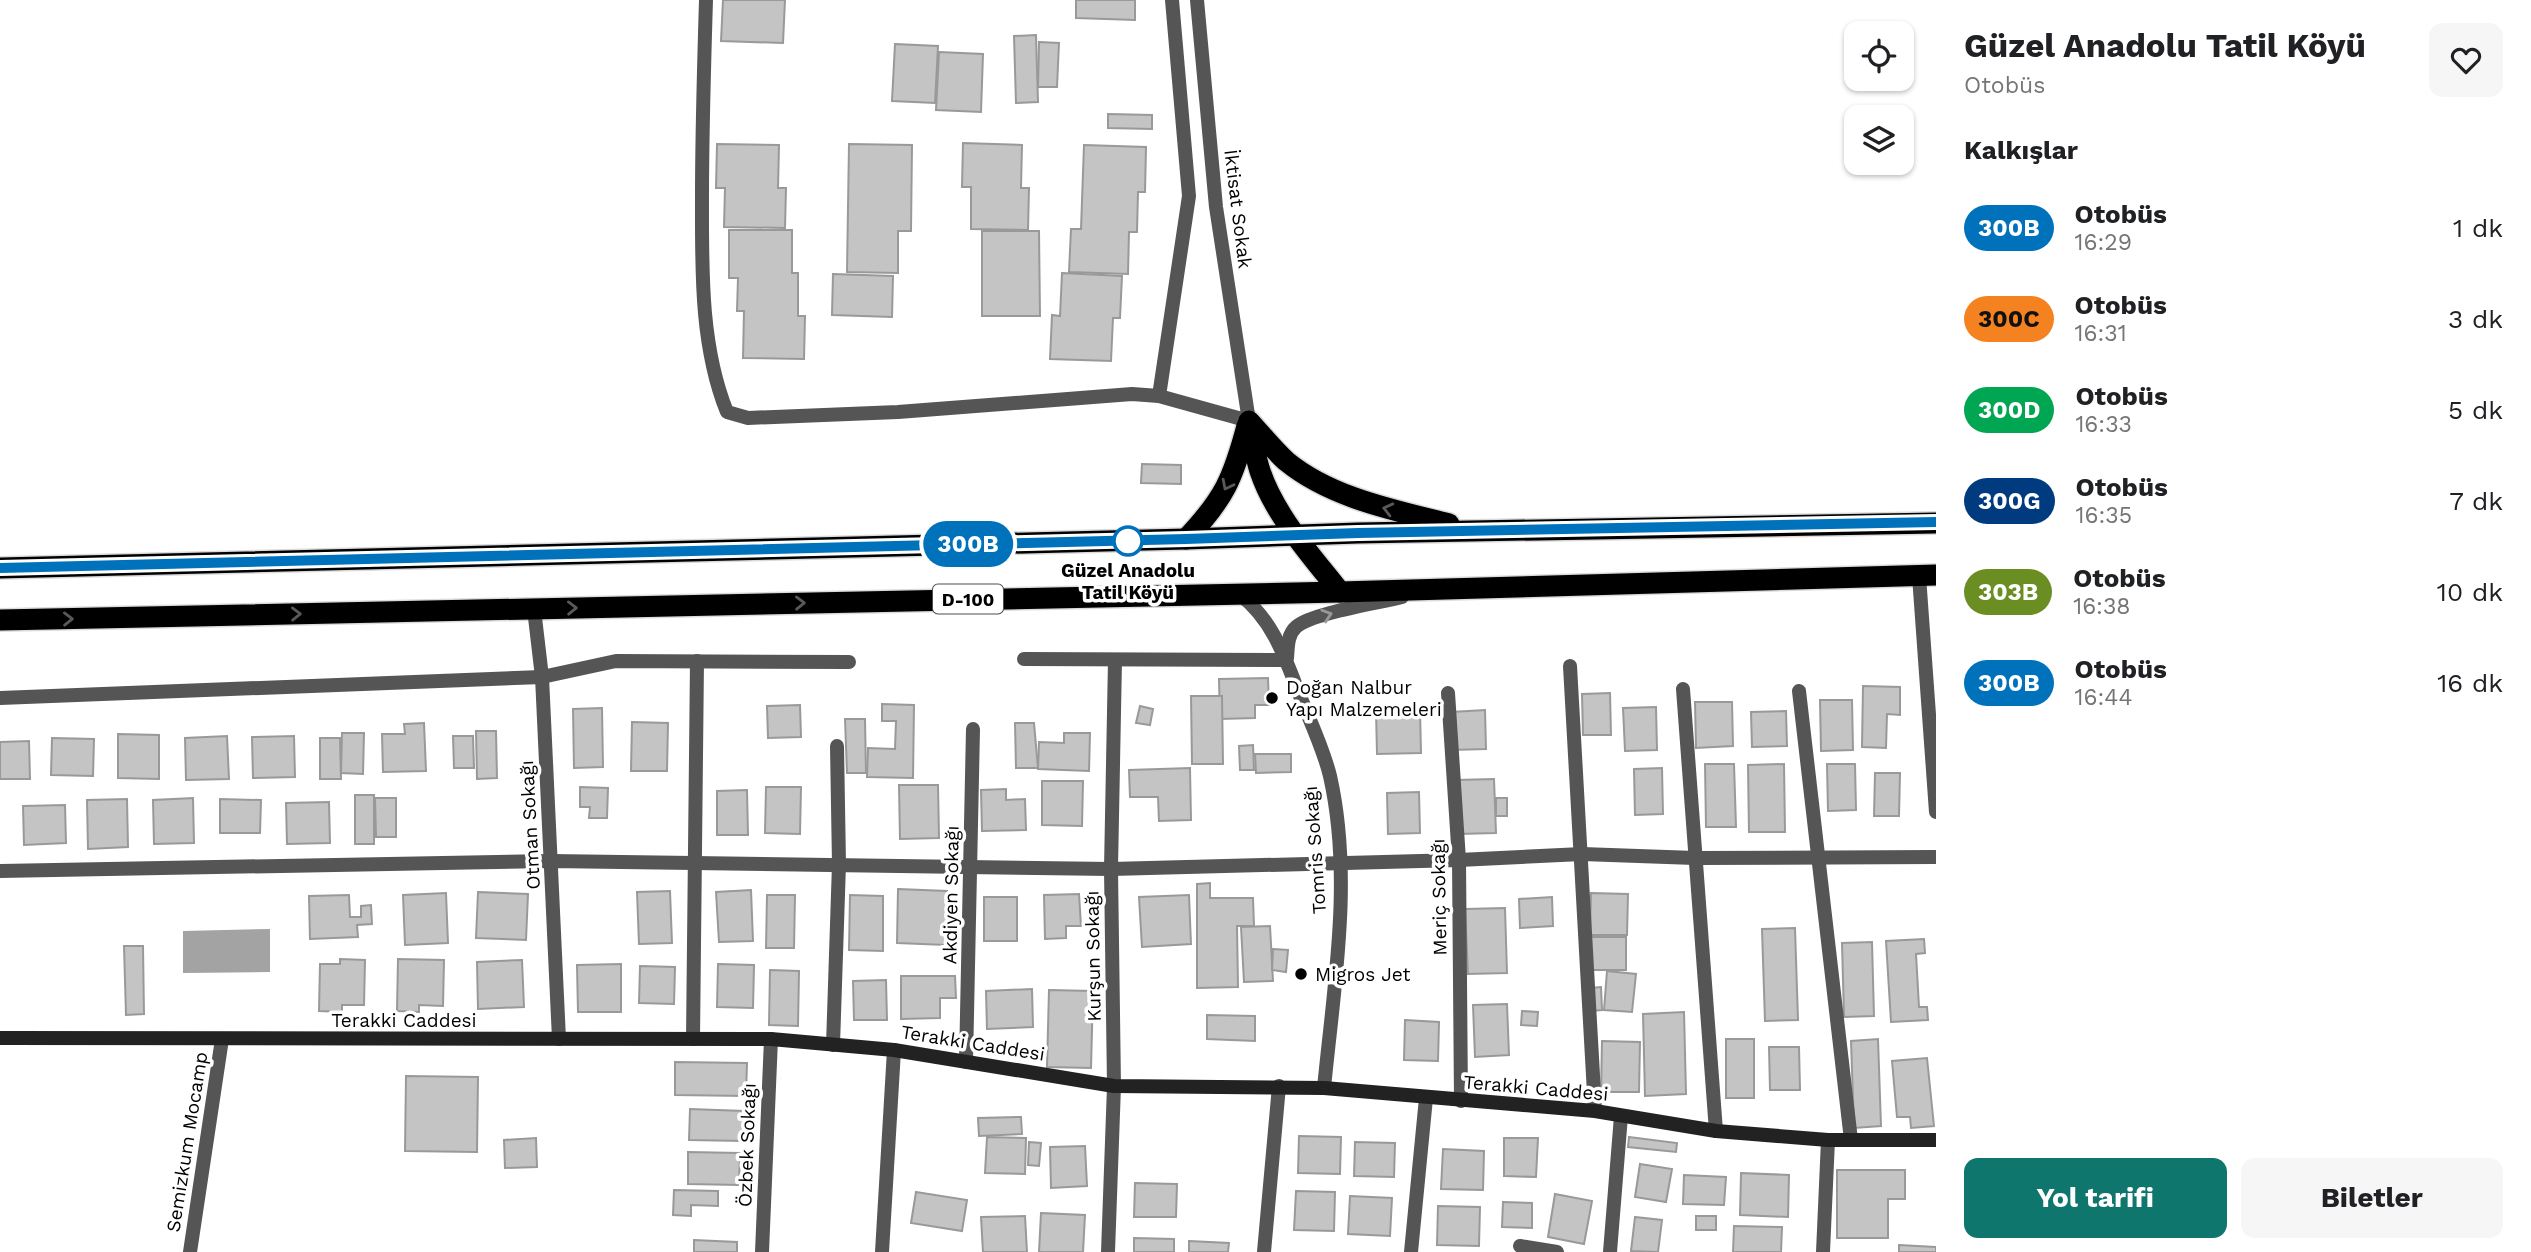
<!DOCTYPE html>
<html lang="tr">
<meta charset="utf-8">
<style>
body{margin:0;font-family:"Work Sans",sans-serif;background:#f6f6f6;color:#202124;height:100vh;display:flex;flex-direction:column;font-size:26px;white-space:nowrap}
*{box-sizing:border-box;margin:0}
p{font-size:23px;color:#757577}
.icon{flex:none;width:38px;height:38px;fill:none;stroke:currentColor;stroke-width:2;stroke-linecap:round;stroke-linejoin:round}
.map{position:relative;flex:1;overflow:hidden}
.drawer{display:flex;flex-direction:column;background:#fff;width:595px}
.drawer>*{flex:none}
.badge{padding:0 14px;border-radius:23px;font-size:24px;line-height:46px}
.buttons{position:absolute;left:1844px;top:21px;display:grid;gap:14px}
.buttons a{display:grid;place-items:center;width:70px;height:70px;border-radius:14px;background:#fff;box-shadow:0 2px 5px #0004;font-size:35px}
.map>.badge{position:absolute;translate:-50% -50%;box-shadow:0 0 0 4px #fff}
h2{padding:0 28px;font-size:26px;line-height:63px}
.round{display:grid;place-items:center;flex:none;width:74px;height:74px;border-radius:14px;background:#f6f6f6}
.head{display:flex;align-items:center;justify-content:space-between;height:119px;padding:0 28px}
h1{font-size:33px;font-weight:700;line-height:52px}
.button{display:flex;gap:14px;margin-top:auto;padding:14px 28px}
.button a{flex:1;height:80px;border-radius:14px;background:#0f766e;color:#fff;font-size:28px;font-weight:700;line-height:80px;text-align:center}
.button a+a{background:#f6f6f6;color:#202124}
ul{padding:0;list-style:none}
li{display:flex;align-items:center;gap:21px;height:91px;padding:0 28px}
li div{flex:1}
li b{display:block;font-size:26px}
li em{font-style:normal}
li .badge{min-width:77px;font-weight:700;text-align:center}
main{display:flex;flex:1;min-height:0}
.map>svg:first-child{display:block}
</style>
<main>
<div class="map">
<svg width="1936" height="1252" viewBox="0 0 1936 1252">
<rect width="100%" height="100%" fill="#fff"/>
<path fill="#a3a3a3" d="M270,929V972L183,973V931Z"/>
<g fill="#c4c4c4" stroke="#999" stroke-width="2">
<path d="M723,0H785L783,43L721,41Z"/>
<path d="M1076,0H1135V20L1076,18Z"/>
<path d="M1036,35L1038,102L1016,103L1014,36Z"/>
<path d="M1039,42L1059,43L1057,87H1038Z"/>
<path d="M895,44L938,46L935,103L892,101Z"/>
<path d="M939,52L983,54L981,112L936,110Z"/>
<path d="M1108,114L1152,115V129L1108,128Z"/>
<path d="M963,143L1022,145L1021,188H1029L1028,230L971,229V187H962Z"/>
<path d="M717,144L779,145L778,188H786L785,228L724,227L725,188H716Z"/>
<path d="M849,144L912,145L911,231H898V273L847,272Z"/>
<path d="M1084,145L1146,147L1145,192H1138L1137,232H1129L1128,274L1069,272L1071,229H1081Z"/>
<path d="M729,230H792V273H798V316H805L804,359L743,358L744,311H737L738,278H729Z"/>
<path d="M982,231H1039L1040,316H982Z"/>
<path d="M1062,273L1122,276L1120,318H1113L1111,361L1050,359L1052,315L1060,316Z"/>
<path d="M833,274L893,276L892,317L832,315Z"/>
<path d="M1142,464L1181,465V484L1141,483Z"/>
<path d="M1268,678L1269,705H1255V718L1220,719L1219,679Z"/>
<path d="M1863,686L1900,687V715L1887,714L1886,748L1862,747Z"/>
<path d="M1610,693L1611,735H1583L1582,694Z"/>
<path d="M1191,696H1222L1223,764H1192Z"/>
<path d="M1820,700H1852L1853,750L1821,751Z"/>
<path d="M1695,702H1732L1733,746L1696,748Z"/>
<path d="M882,704L914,705L913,778L867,777L868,748L895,749L896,721H882Z"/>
<path d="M800,705L801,737L768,738L767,706Z"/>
<path d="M1140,706L1153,709L1150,725L1136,723Z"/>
<path d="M1656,707L1657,750L1625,751L1623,708Z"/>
<path d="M602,708L603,767L574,768L573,709Z"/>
<path d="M1420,710L1421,753L1377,754L1376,712Z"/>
<path d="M1485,710L1486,749L1452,750L1451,712Z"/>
<path d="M1786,711L1787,746L1752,747L1751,712Z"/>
<path d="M845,719H865L866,773H847Z"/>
<path d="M632,722L668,723L667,771H631Z"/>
<path d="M424,723L426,771L383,772L382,734H405L404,724Z"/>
<path d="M1015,723H1034L1038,768H1016Z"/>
<path d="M476,731H496L497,778L477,779Z"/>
<path d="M342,733H364L363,774L341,773Z"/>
<path d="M1064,733H1090L1089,771L1038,769L1039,742L1064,743Z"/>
<path d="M118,734L159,735V779L118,778Z"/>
<path d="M227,736L229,779L186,780L185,738Z"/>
<path d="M294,736L295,777L253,778L252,737Z"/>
<path d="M453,736H473L474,768H454Z"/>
<path d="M52,738L94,739L93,776L51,775Z"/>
<path d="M320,738H340L341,779H320Z"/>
<path d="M29,741L30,779H0V742Z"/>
<path d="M1253,745L1254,770H1240L1239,746Z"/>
<path d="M1255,754H1291V772L1256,773Z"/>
<path d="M1705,764H1734L1736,827H1706Z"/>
<path d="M1784,764L1785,832H1749L1748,765Z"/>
<path d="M1827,764H1855L1856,810L1828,811Z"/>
<path d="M1190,768L1191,820L1159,821L1158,797H1130L1129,770Z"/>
<path d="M1662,768L1663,814L1635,815L1634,769Z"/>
<path d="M1875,773H1900L1899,816H1874Z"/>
<path d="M1494,779L1496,833L1458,834L1456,780Z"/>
<path d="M1042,781H1083L1082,826L1042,825Z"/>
<path d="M899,785H938L939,838L900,839Z"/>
<path d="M580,787L608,788L607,818H589L590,807H580Z"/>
<path d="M766,787H801L800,834L765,833Z"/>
<path d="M1006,789V800L1025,799L1026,830L982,831L981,790Z"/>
<path d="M747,790L748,835H717V791Z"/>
<path d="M1419,792L1420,833L1388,834L1387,793Z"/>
<rect x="355" y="795" width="19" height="49"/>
<path d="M193,798L194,843L154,844L153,800Z"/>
<path d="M375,798H396V837H376Z"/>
<rect x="1496" y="798" width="11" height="18"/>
<path d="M127,799L128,847L88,849L87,800Z"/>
<path d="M220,799L261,800L260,833H220Z"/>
<path d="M329,802L330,843L287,844L286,803Z"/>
<path d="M65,805L66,843L24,845L23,806Z"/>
<path d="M1210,883V898H1253L1254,926H1237L1238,987L1197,988V884Z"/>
<path d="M898,889L947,891L946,945L897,943Z"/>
<path d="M751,890L753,941L719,942L716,892Z"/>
<path d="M670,891L672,943L639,944L637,892Z"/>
<path d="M478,892L528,894L526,940L476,938Z"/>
<path d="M446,893L448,943L405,945L403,895Z"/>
<path d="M1591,893L1628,894L1627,935H1590Z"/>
<path d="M1079,894L1081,926H1066V938L1045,939L1044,895Z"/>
<path d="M349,895L350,917H361V906L371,905L372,924L357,925L358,937L310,939L309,896Z"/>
<path d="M767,895H795L794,948H766Z"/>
<path d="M850,895L883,896V951L849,950Z"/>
<path d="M1189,895L1191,944L1142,947L1139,897Z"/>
<rect x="984" y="897" width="33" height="44"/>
<path d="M1552,897L1553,926L1520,928L1519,899Z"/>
<path d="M1505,908L1507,973L1468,974L1465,909Z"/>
<path d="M1270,926L1273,981L1244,982L1241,927Z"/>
<path d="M1795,928L1798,1020L1765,1021L1762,929Z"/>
<rect x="1589" y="937" width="37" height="33"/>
<path d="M1924,939L1925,953L1916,954L1919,1007H1927L1928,1020L1891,1022L1886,941Z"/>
<path d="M1872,942L1874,1016L1844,1017L1842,943Z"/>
<path d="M124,946H143L144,1014L126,1015Z"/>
<path d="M1273,949L1288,950L1286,972L1272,970Z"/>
<path d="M340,959L365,960L364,1005H342V1012L319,1011L320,964H340Z"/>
<path d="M398,959L444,960L443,1006L419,1005V1012L397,1011Z"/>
<path d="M522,960L524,1007L478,1009L477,962Z"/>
<path d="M621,964V1012H578L577,965Z"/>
<path d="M718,964L754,965L753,1008L717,1007Z"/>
<path d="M640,966L675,967L674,1004L639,1003Z"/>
<path d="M770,970L799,971L798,1026L769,1025Z"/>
<path d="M1607,971L1636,974L1632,1012L1604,1010Z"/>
<path d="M901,976H955L956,998H940V1018L901,1019Z"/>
<path d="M886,980L887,1020H854L853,981Z"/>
<path d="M1601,987L1602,1010L1591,1011L1590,988Z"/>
<path d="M1032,989L1033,1027L987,1029L986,991Z"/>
<path d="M1049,990L1093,991L1091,1068L1047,1067Z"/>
<path d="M1507,1004L1509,1055L1475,1057L1473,1005Z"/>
<path d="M1522,1011L1538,1012L1537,1026L1521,1025Z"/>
<path d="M1684,1012L1686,1094L1645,1096L1643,1014Z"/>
<path d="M1207,1015L1255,1016V1041L1207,1039Z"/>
<path d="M1405,1020L1439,1022L1438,1061L1404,1060Z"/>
<rect x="1726" y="1039" width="28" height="59"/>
<path d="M1878,1039L1881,1126L1854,1128L1851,1041Z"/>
<path d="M1602,1041L1640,1042L1639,1092H1601Z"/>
<path d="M1769,1047H1799L1800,1090H1770Z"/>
<path d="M1927,1058L1934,1126L1911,1128L1910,1117H1897L1892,1061Z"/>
<path d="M675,1062L747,1063L746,1096L675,1095Z"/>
<path d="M406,1076L478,1077L477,1152L405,1151Z"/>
<path d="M690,1109L744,1111L743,1141L689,1140Z"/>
<path d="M1021,1117L1022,1134L979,1136L978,1118Z"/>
<path d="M1299,1136L1341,1137L1340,1174L1298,1173Z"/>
<path d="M987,1137L1026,1138L1025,1174L985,1173Z"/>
<path d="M1629,1137L1677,1143L1676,1152L1628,1147Z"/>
<path d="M536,1138L537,1167L505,1168L504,1140Z"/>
<path d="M1504,1138H1538L1536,1177L1504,1176Z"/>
<path d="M1029,1142L1041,1143L1039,1166L1028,1165Z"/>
<path d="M1355,1142L1395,1143L1394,1177L1354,1176Z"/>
<path d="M1085,1146L1087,1186L1051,1188L1050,1147Z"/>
<path d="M1443,1149L1484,1151L1483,1190L1441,1189Z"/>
<path d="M688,1152L740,1153L739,1185L688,1184Z"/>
<path d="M1640,1164L1672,1169L1666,1202L1635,1197Z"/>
<path d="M1837,1170H1905V1199H1888V1238H1837Z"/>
<path d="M1741,1173L1789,1175L1788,1217L1740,1215Z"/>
<path d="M1684,1175L1726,1177L1724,1205L1683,1204Z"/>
<path d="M1135,1183L1177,1184L1176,1217H1134Z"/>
<path d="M674,1190L718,1191V1206L691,1205V1216L673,1215Z"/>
<path d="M1296,1191L1335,1192L1334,1231L1294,1230Z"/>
<path d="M916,1192L967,1200L962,1231L911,1223Z"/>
<path d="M1555,1194L1592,1201L1584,1244L1548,1237Z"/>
<path d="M1350,1196L1392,1198L1390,1236L1348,1234Z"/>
<path d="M1503,1202L1532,1203V1228L1502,1227Z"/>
<path d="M1438,1206L1480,1207L1479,1246L1437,1245Z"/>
<path d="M1041,1213L1085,1215L1083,1252H1039Z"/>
<path d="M1025,1216L1027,1252H983L981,1217Z"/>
<rect x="1696" y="1216" width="20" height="14"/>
<path d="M1635,1217L1662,1220L1658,1252L1631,1251Z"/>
<path d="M1734,1226L1782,1227L1781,1252H1733Z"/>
<path d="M1134,1238L1174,1239V1252H1134Z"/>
<path d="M694,1240L737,1242V1252H694Z"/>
<path d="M1189,1241L1229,1243L1228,1252H1189Z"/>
<path d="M1899,1245L1936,1247V1252H1899Z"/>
</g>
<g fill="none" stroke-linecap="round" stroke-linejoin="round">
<g stroke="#dbdbdb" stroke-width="24">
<g id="highway">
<path d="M1249,421C1261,434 1273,449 1286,461C1331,498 1394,510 1449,524"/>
<path d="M1249,423C1252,439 1255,455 1260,471C1275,516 1311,555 1340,592"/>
<path d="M1186,539C1224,499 1233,479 1247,426"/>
<path d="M0,568L1186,539L1358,533L1936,523"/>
<path d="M0,620L1340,592L1936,575"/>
</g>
</g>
<path stroke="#555" stroke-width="14" d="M833,1045L839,864L837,746"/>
<g stroke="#555" stroke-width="14">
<path d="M706,0C704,66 702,131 702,197C702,268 700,345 727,412L748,418L898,412L1132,394L1159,396L1249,421L1216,207L1197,0"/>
<path d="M1159,396L1189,196L1172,0"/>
<path d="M1919,576L1936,812"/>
<path d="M1239,594C1271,618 1284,654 1298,691C1309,719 1323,747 1330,776C1353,878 1334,985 1324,1088"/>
<path d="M534,609L542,677L559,1039"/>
<path d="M1287,658C1288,648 1287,635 1296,627C1312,613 1379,603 1402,597"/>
<path d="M1024,659L1286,660"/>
<path d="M1570,666L1595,1111"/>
<path d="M1683,689L1716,1131"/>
<path d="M1799,691L1851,1140"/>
<path d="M1448,693L1459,860L1461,1101"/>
<path d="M0,698L542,677L616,661L849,662"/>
<path d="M0,871L551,861L1111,869L1459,860L1582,854L1695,858L1936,857"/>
<path d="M693,1039L697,661"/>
<path d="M966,1062L973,729"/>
<path d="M1520,1246L1557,1252"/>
<path d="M190,1252L222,1039"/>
<path d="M762,1252L771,1039"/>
<path d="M882,1252L894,1050"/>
<path d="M1108,1252L1114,1086L1111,869L1115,660"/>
<path d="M1264,1252L1279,1086"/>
<path d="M1411,1252L1426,1098"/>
<path d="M1610,1252L1621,1116"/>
<path d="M1823,1252L1828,1140"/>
</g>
<path stroke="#222" stroke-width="14" d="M0,1038L771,1039L894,1050L1114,1086L1324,1088L1595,1111L1716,1131L1828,1140H1936"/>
<use href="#highway" stroke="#000" stroke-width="21"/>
</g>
<defs><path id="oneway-chevron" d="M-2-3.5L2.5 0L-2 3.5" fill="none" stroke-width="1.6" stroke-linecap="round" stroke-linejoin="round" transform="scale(1.75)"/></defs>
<g stroke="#595959">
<use href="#oneway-chevron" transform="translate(1227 485) rotate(117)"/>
<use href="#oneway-chevron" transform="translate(1388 509) rotate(-166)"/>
<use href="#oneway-chevron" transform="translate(800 603) rotate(-1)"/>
<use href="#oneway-chevron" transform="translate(572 608) rotate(-1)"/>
<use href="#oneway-chevron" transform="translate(296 614) rotate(-1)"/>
<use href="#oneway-chevron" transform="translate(68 619) rotate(-1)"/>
</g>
<use stroke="#999" href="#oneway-chevron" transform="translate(1327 615) rotate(-18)"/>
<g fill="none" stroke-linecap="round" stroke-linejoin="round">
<g stroke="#fff" stroke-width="16">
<path id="line" d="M0,568L1186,539L1358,533L1936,522"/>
</g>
<use href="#line" stroke="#0072bc" stroke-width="10"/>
</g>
<circle fill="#fff" stroke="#0072bc" stroke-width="3.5" cx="1128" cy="541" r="14"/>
<g fill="#000" stroke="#fff" stroke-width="2.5">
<circle cx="1272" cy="698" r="7"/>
<circle cx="1301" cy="974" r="7"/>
</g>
<g text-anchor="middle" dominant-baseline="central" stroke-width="7" stroke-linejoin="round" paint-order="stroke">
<rect fill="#fff" stroke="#4c4c4c" stroke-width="2" x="933" y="584.5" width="70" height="29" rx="5"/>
<g font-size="18" font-weight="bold" fill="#000">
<text x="968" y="599">D-100</text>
</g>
<g font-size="19" fill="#000" stroke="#fff">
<text transform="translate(1238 209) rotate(83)">İktisat Sokak</text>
<text transform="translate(530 825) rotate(-93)">Otman Sokağı</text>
<text transform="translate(1315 850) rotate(-94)">Tomris Sokağı</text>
<text transform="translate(951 895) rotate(-89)">Akdiyen Sokağı</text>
<text transform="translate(1439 897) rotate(-91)">Meriç Sokağı</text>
<text transform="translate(1093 956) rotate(-91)">Kurşun Sokağı</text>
<text x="404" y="1020">Terakki Caddesi</text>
<text transform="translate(973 1043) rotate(9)">Terakki Caddesi</text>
<text transform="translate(1536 1088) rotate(5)">Terakki Caddesi</text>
<text transform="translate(187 1142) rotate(-81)">Semizkum Mocamp</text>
<text transform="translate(747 1145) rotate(-88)">Özbek Sokağı</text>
</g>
<g font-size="19" font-weight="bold" fill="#000" stroke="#fff">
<text x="1128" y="570">Güzel Anadolu<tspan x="1128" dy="22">Tatil Köyü</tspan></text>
</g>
<g font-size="19" fill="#000" stroke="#fff" text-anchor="start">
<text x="1286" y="687">Doğan Nalbur<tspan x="1286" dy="22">Yapı Malzemeleri</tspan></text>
<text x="1315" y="974">Migros Jet</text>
</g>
</g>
</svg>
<div class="buttons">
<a><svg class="icon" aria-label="locate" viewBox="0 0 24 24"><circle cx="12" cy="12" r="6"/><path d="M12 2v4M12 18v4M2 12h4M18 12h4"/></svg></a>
<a><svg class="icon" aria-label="layers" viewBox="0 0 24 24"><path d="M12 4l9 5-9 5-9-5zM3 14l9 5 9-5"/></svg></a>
</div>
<b class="badge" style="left:968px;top:544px;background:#0072bc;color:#fff">300B</b>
</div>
<section class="drawer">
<div class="head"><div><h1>Güzel Anadolu Tatil Köyü</h1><p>Otobüs</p></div><a class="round"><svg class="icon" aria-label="heart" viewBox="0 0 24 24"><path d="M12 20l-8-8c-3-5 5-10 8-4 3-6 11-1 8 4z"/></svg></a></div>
<h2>Kalkışlar</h2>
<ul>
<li><span class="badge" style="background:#0072bc;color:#fff">300B</span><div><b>Otobüs</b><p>16:29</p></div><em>1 dk</em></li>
<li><span class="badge" style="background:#f58220;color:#111">300C</span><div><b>Otobüs</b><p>16:31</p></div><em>3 dk</em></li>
<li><span class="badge" style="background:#00a651;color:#fff">300D</span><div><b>Otobüs</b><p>16:33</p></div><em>5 dk</em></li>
<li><span class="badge" style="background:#003b80;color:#fff">300G</span><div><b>Otobüs</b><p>16:35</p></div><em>7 dk</em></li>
<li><span class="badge" style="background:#6b8e23;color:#fff">303B</span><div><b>Otobüs</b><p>16:38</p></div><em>10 dk</em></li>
<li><span class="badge" style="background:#0072bc;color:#fff">300B</span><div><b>Otobüs</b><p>16:44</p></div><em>16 dk</em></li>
</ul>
<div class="button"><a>Yol tarifi</a><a>Biletler</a></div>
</section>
</main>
